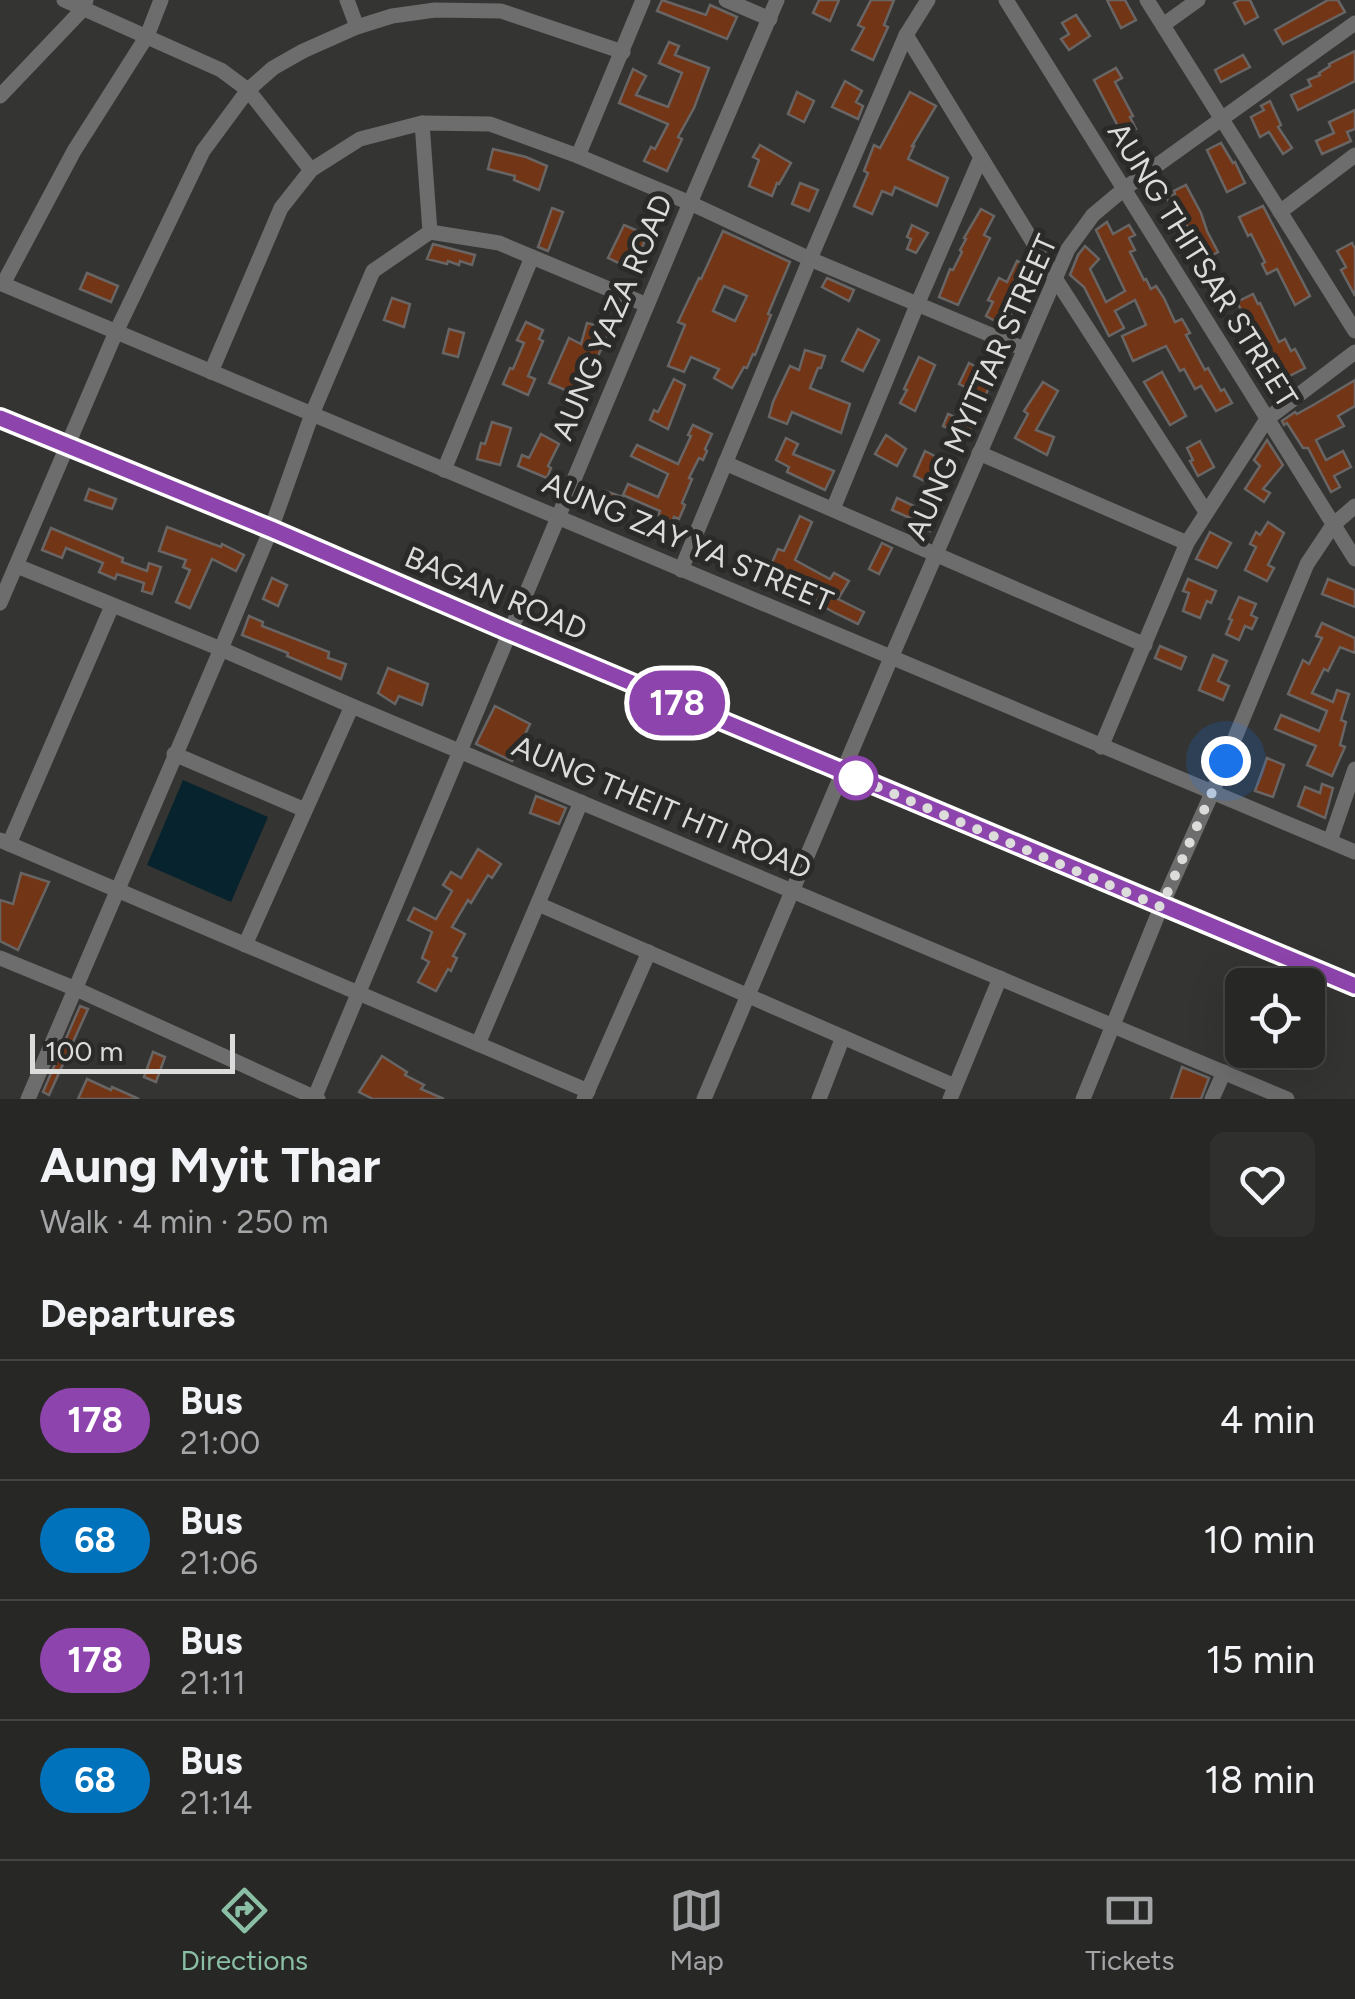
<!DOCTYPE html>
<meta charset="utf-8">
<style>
body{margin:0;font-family:Figtree,sans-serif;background:#2f2f2e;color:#f1f3f6;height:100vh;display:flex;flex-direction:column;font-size:38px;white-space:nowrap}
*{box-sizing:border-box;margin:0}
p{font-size:32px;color:#a4a5a7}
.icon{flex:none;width:55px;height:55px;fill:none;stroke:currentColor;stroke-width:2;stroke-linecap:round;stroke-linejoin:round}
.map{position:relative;height:1099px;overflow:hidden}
.panel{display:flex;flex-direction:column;background:#272726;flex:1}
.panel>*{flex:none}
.badge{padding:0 20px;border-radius:32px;font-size:35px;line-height:65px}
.buttons{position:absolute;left:1225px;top:968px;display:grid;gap:20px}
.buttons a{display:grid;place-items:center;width:100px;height:100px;border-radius:15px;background:#272726;box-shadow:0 10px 40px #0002,0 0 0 2px #434443;font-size:50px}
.scale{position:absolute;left:30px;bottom:25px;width:205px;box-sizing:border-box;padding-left:10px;border:5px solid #dcdcdb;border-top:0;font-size:28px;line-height:35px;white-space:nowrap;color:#dcdcdb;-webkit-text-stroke:8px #2a2a28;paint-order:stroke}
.you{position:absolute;width:50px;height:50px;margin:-25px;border:8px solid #fff;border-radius:50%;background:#1a73e8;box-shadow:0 0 0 15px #1a73e833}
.map>.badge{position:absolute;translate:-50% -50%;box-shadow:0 0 0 5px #fff}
h2{padding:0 40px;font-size:38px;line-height:90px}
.round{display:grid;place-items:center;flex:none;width:105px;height:105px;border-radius:15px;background:#2f2f2e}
.headline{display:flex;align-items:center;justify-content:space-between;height:170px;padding:0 40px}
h1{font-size:48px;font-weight:700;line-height:75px}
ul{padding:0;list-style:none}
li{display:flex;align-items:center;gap:30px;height:120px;padding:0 40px;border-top:2px solid #434443}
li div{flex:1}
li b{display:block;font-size:38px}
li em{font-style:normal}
li .badge{min-width:110px;font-weight:700;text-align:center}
.menu{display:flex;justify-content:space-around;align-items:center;height:140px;border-top:2px solid #434443;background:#272726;font-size:28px;color:#a4a5a7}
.menu a{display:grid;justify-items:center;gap:5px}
.menu .current{color:#8abfa5}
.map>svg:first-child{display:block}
</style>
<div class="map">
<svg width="1355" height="1099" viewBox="0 0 1355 1099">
<rect width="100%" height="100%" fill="#343432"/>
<path fill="#07232d" d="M183,780L268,817L231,902L147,865Z"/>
<g fill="#723617" stroke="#686564" stroke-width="2.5" fill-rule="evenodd">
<path d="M662,0L706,15L710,5L737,17L727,39L657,11Z"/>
<path d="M819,0H839L830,21L813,13Z"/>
<path d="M871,0H894L884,25L888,27L873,60L852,50L864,28L858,25Z"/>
<path d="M1107,0H1125L1136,20L1121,28Z"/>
<path d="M1240,0H1250L1258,17L1245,24L1234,3Z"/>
<path d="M1328,0H1338L1345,12L1283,44L1275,30Z"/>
<path d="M1076,15L1090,36L1069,50L1061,39L1069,34L1062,23Z"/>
<path d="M669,42L679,46L675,55L709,68L694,108L678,137L682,139L667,171L644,161L651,147L655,149L668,124L619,103L633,69L646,76L636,95L668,107L682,73L659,63Z"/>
<path d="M1355,51V81L1298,110L1291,95L1311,86L1308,80L1320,75L1319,73L1330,66L1329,64Z"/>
<path d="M1243,55L1250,67L1221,82L1215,70Z"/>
<path d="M1116,68L1122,78L1115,82L1133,116L1130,117L1136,129L1123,136L1094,80Z"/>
<path d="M845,81L862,91L856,102L863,106L858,119L832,107Z"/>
<path d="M797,92L814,101L804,122L788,114Z"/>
<path d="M910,92L936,106L912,146H914L908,159L948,178L937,206L895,187L892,195L882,191L872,214L854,206L868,173L864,171L874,145L880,148Z"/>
<path d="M1270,101L1281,125L1278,127L1292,148L1283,154L1269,132L1260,137L1251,117L1264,110L1261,106Z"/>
<path d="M1355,110V129L1347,132L1351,141L1322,154L1316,141L1334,133L1329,122Z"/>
<path d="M1221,143L1233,163L1235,162L1245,183L1227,192L1207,150Z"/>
<path d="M760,145L791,163L779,184L777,183L772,196L749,186L759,160L753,157Z"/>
<path d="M493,149L526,157L547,166L539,190L514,180L515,176L488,169Z"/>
<path d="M800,183L818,190L809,211L792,204Z"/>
<path d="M1186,185L1201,213L1207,231L1218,252L1205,259L1186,224L1183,225L1167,198L1175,194L1174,191Z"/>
<path d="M1263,206L1310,296L1295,305L1277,269L1267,274L1262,264L1265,262L1251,234L1248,236L1239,217Z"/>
<path d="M552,208L563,212L548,251L538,247Z"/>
<path d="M981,209L994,216L984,235L990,238L958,305L939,297L950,269L953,270L962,252L960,250L966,239L964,238Z"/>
<path d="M1107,222L1113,234L1129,225L1135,235L1129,238L1135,250L1130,252L1144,280L1146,279L1151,289L1156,286L1164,298L1175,322L1182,319L1190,333L1186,335L1205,370L1208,368L1221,391L1224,389L1232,403L1216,411L1201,386L1195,389L1184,369L1180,371L1166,346L1133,361L1122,336L1146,325L1135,300L1115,311L1124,328L1109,336L1084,287L1070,275L1078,255L1085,246L1099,259L1090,269L1106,302L1125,291L1096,230Z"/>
<path d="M624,225L647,235L641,250L635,248L627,267L608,258Z"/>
<path d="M912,225L928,233L916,253L907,249L911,239L907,237Z"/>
<path d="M723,231L790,262L768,314L771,315L755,355L753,354L747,368L744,367L732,388L714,378L719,369L691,357L684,372L668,366L685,325L678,322L699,278L701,279ZM724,286L747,296L735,321L713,311Z"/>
<path d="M1352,243L1355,249V296L1341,270L1346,267L1337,251Z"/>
<path d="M433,244L475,255L472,265L460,261L459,265L448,261L447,264L427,259Z"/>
<path d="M1017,261L1038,271L1033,280L1030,279L1022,299L1019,297L1006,327L986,316L993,302L988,300L999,278L1007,282Z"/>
<path d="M87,273L118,286L111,302L80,289Z"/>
<path d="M827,278L854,290L849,301L822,287Z"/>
<path d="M1253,294L1258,304L1260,303L1279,342L1285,339L1291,351L1295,349L1305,368L1272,385L1256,354L1259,353L1252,341L1256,339L1237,302Z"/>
<path d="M392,298L410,304L404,327L384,320Z"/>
<path d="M526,322L543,330L539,339L543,341L528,376L535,379L528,395L503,384L510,368L513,369L524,343L517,340Z"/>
<path d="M587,323L610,329L595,363L590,360L580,384L583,385L579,396L549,383L569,338L581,344Z"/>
<path d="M449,329L464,333L458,357L443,353Z"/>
<path d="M858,329L879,340L863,371L842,361Z"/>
<path d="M805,350L825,356L821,368H818L810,388L850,404L841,433L792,412L787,424L769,417L773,402L790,366L799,370Z"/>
<path d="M919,357L935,365L915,411L900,403L907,390L904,389Z"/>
<path d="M969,363L988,374L982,384L989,387L985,397L959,384Z"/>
<path d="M1162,372L1186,416L1170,425L1144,382Z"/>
<path d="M674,379L685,385L668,429L650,420L654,410L658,412Z"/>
<path d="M1355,380V406L1338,416L1344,426L1316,440L1326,460L1343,451L1351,467L1334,476L1340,487L1331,492L1308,448H1303L1287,423L1284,425L1282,421L1295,412L1297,414L1315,404Z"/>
<path d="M1043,382L1058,391L1036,430L1054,437L1047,455L1015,438L1028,414L1024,411Z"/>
<path d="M948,414L973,425L967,437L943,426Z"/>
<path d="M492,422L511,428L500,465L477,459L481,443L485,444Z"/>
<path d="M693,425L712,434L705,449L707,451L703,460L699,458L689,478L692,479L682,503L685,505L679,519L674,517L665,540L652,535L660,511L623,495L628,484L658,497L668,474L631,456L637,445L678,464L691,436L688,435Z"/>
<path d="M541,434L559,444L548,466L551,468L547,478L518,466L522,455L529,458Z"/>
<path d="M886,435L906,449L897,466L875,454Z"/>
<path d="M786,438L798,444L793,454L834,471L825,490L787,472L789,467L776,460Z"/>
<path d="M1267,440L1283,465L1263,489L1270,493L1264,502L1245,489L1260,466L1254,460Z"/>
<path d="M1200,441L1214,467L1198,476L1190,461L1193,460L1187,448Z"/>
<path d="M925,451L950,464L937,487L914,476Z"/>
<path d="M89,489L116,499L112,509L85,500Z"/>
<path d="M605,491L623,497L615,519L597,512Z"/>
<path d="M897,498L935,516L930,531L918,526L919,522L892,510Z"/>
<path d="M800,516L812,522L795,560L830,579L834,573L849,581L838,599L864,612L858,624L835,613L817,603L818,600L784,581L783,583L766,576L778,549L784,551Z"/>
<path d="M1268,522L1284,533L1268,565L1274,568L1267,581L1245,570L1256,547L1250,544L1256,532L1260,535Z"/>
<path d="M167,527L221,547L222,544L244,555L236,571L212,559L190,608L176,602L190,570L183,567L186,560L159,551Z"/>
<path d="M51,528L123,558L122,562L147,571L149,563L161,567L152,594L142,591L144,583L117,574L115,579L99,572L103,563L66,548L62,558L42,550Z"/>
<path d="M1210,532L1231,543L1217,568L1196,559Z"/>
<path d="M882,543L892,548L879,574L869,569Z"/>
<path d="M272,578L287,585L278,606L263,599Z"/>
<path d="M1188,579L1216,591L1211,603L1207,601L1200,618L1183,611L1189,593L1183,591Z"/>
<path d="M1328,579L1355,590V607L1322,594Z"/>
<path d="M1239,597L1256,604L1251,615L1257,618L1252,629L1245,626L1239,640L1226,634L1232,620L1229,619Z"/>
<path d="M249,616L263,622L262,626L329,652L328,658L346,664L341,679L287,656L288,653L242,635Z"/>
<path d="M1322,623L1355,638V653L1340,647L1328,671L1324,669L1312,693L1333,702L1337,690L1349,694L1341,720L1346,722L1340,745L1345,747L1332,776L1307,765L1316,746L1275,729L1281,715L1319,731L1327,711L1288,694L1303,660L1309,664L1322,638L1316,636Z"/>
<path d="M1160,646L1186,657L1181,669L1155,658Z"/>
<path d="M1213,655L1227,661L1218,681L1229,686L1223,700L1199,690Z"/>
<path d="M388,668L428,684L422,705L399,696L395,704L378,693Z"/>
<path d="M495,706L530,724L512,761L476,744Z"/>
<path d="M1267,758L1284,765L1273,797L1255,791Z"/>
<path d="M1322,784L1333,788L1325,818L1298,806L1305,787L1320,793Z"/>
<path d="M536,796L566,808L559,824L530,813Z"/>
<path d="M478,849L501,864L492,878L488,875L471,903L468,900L452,927L465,934L453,956L457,958L451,971L448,969L436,991L418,982L429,962L422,958L432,932L408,920L414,908L436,919L452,891L443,885L451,872L461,878Z"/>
<path d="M21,873L49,882L18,950L0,941V900L13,904Z"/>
<path d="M80,1006L88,1009L49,1095L43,1092Z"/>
<path d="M153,1052L165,1057L156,1082L144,1077Z"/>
<path d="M382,1056L407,1072L405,1075L424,1085L421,1089L444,1099H373L359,1092Z"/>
<path d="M1182,1067L1209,1078L1201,1099H1171Z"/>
<path d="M87,1079L111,1090L112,1087L139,1099H78Z"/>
</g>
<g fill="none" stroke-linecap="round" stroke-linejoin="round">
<g stroke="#6e6d6d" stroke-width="15">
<path d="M64,0L221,70L248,90L311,170"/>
<path d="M347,0L357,27"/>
<path d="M726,0L770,19"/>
<path d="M1006,0L1355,559"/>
<path d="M1147,0L1355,331"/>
<path d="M1163,25L1198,0"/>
<path d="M906,35L1055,278L1206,512"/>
<path d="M0,96L84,8L86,0"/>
<path d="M422,123L430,232"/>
<path d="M578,156L643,0"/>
<path d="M1280,212L1355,155"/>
<path d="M0,283L1355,852"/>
<path d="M3,284L74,151L147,36L161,0"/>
<path d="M211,372L281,208L311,170L360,139L422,123L490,124L578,156L690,203L810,259L1024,349"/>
<path d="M979,453L1187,543"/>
<path d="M725,463L1145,645"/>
<path d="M444,470L532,257"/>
<path d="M833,509L917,305L981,157"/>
<path d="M17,566L221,649L352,706L1287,1099"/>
<path d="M681,570L810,259L906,35L928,0"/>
<path d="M0,603L116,332L203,151L248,90L273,68L303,51L357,27L392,16L435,10L501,11L623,52"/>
<path d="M1101,747L1187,543L1267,419L1355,352"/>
<path d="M174,754L305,810"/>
<path d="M0,840L588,1091"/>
<path d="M1330,841L1355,769"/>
<path d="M9,844L112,606"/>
<path d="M538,904L955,1086"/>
<path d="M245,945L352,706"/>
<path d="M0,958L76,989L318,1099"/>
<path d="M478,1044L581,802"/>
<path d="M28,1099L221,649L271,529L312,414L373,271L430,232L499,243L647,305"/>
<path d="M314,1099L690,203L777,0"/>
<path d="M584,1099L649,952"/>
<path d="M704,1099L891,658L1068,249L1093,215L1124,189L1355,23"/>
<path d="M819,1099L843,1037"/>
<path d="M950,1099L1000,978"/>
<path d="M1083,1099L1161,907L1212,793L1307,564L1333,525L1355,506"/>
<path d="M1212,1099L1224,1072"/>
</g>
<path stroke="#8f8d8c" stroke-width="20" d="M0,418L271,529L510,633L1355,987"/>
</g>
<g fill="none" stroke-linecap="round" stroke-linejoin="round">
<g stroke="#fff" stroke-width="22">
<path id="line" d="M0,418L271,529L510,632L1355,986"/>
</g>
<use href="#line" stroke="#8e44ad" stroke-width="15"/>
<path stroke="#dcdcdb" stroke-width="10" stroke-dasharray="0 18" d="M856,778L842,772L1161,907L1226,761"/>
</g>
<circle fill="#fff" stroke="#8e44ad" stroke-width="5" cx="856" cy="778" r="20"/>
<g text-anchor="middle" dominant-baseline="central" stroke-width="10" stroke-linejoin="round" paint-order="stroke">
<g font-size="30" fill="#dcdcdb" stroke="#2a2a28">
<text transform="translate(1203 265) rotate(58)">AUNG THITSAR STREET</text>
<text transform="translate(612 317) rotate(-67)">AUNG YAZA ROAD</text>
<text transform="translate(981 387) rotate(-66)">AUNG MYITTAR STREET</text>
<text transform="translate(688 542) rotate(23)">AUNG ZAY YA STREET</text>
<text transform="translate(496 593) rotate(23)">BAGAN ROAD</text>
<text transform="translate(662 807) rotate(23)">AUNG THEIT HTI ROAD</text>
</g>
</g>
</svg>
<div class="buttons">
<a><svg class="icon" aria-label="locate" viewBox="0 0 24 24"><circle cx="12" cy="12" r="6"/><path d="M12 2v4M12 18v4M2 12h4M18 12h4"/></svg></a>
</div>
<div class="scale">100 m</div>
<div class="you" style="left:1226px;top:761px"></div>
<b class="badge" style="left:677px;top:703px;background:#8e44ad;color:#fff">178</b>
</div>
<section class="panel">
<div class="headline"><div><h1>Aung Myit Thar</h1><p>Walk · 4 min · 250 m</p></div><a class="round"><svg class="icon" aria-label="heart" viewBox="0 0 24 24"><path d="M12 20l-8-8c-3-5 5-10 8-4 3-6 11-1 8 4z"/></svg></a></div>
<h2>Departures</h2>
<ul>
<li><span class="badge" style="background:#8e44ad;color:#fff">178</span><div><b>Bus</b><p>21:00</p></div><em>4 min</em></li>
<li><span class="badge" style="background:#0072bc;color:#fff">68</span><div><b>Bus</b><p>21:06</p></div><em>10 min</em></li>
<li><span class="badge" style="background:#8e44ad;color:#fff">178</span><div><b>Bus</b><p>21:11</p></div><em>15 min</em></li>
<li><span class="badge" style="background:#0072bc;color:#fff">68</span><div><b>Bus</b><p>21:14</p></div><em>18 min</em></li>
</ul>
</section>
<nav class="menu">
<a class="current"><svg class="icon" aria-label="directions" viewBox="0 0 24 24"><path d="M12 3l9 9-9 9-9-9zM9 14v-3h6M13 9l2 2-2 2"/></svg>Directions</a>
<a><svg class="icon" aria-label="map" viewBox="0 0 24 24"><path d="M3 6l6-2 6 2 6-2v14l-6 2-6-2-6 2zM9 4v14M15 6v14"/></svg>Map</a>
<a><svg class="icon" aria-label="tickets" viewBox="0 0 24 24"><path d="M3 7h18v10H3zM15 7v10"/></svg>Tickets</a>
</nav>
